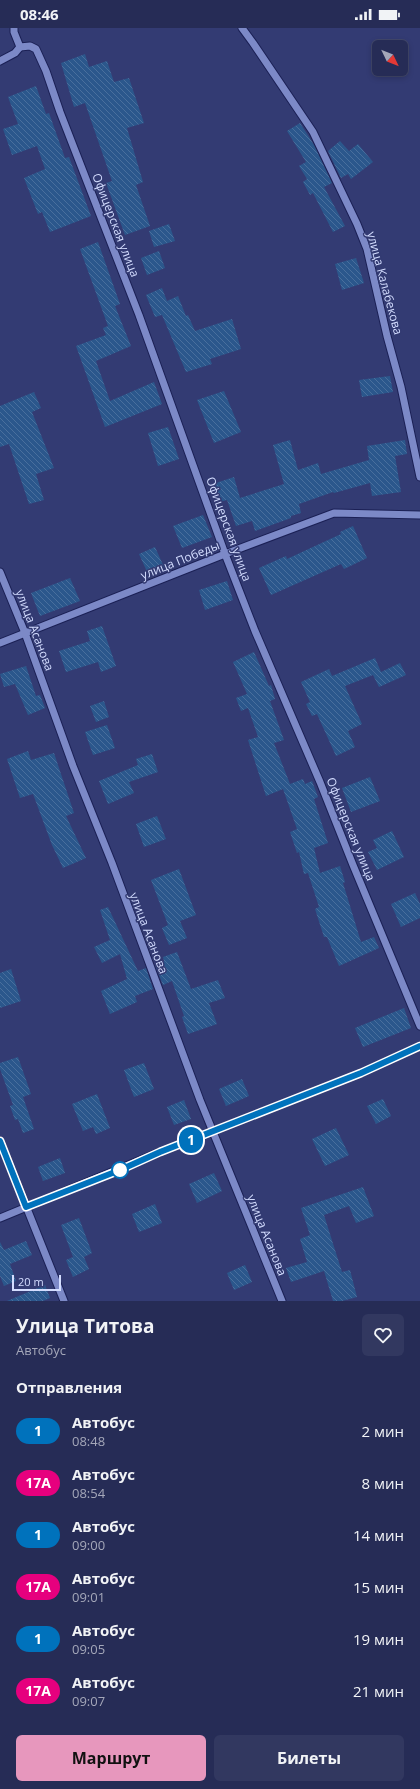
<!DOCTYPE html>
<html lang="ru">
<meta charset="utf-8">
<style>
body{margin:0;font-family:"Open Sans",sans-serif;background:#323860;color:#f1f3f6;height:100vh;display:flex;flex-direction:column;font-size:15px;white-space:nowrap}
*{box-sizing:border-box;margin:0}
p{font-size:13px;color:#a4a7b9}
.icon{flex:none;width:22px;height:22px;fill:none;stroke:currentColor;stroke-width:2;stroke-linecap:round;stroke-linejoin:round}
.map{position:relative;height:1273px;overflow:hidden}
.details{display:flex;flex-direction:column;background:#262c56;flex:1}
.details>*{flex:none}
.badge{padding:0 8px;border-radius:13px;font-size:14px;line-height:26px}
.needle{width:26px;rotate:133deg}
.controls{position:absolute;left:372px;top:12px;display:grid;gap:8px}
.controls a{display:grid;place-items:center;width:36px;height:36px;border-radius:6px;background:#262c56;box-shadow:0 2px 6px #0003,0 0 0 1px #42486c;font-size:20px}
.scale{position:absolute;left:12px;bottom:10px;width:49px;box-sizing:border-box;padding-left:4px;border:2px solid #d4ddff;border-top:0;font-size:11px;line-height:14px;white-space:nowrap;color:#d4ddff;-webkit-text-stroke:3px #333b73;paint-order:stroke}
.map>.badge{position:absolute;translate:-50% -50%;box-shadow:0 0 0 2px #fff}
h2{padding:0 16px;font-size:15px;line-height:36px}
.round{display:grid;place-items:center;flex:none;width:42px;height:42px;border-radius:6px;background:#323860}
.summary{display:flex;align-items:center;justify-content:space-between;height:68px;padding:0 16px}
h1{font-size:19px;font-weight:700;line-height:30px}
.action{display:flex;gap:8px;margin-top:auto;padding:8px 16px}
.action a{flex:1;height:46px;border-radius:6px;background:#e797bd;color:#111;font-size:16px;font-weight:700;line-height:46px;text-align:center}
.action a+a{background:#323860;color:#f1f3f6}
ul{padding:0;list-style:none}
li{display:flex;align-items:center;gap:12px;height:52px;padding:0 16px}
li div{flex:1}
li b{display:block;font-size:15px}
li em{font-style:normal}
li .badge{min-width:44px;font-weight:700;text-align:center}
.status{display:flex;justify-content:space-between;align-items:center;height:28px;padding:0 20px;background:#262c56;direction:ltr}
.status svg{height:11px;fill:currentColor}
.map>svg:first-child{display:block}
</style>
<div class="status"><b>08:46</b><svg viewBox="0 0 49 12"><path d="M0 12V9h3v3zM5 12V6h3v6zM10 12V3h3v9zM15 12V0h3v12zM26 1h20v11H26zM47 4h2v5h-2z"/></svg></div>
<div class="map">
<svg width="420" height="1273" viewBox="0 0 420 1273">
<defs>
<pattern id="building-back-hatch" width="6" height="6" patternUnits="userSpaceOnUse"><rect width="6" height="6" fill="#2b578c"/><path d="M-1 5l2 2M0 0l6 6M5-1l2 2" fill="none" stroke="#496f9d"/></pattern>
</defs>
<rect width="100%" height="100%" fill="#333b73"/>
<g fill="url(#building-back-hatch)">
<path d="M85,26L89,39L107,33L114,54L129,50L144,95L127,100L143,154L136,157L150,198L125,207L106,155L112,153L85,75L74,79L61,35Z"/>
<path d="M36,58L46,86L49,85L65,130L69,129L91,188L50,204L42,184L38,186L24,150L45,141L37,118L12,127L3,101L18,96L8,69Z"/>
<path d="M300,95L314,117L332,155L324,159L345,198L333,204L313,165L310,167L303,154L307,151L299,138L306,134L287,103Z"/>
<path d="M340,113L349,123L358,116L373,134L351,151L348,146L341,150L328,123Z"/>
<path d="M169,196L175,213L154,219L149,203Z"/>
<path d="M98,214L120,276L115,278L131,318L96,333L110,373L154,354L162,376L105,399L76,318L106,307L103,300L108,298L80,221Z"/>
<path d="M159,223L165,240L147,247L141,230Z"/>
<path d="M356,230L364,255L342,262L335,236Z"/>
<path d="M162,260L167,273L178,268L186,288L188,287L195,303L232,291L241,321L210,331L212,336L186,344L162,287L155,289L146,267Z"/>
<path d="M390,348L393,364L362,369L359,352Z"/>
<path d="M224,363L241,404L214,415L197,372Z"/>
<path d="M34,364L41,380L32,384L54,440L36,446L44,472L29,476L9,416L0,419V378Z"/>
<path d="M168,399L179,431L158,438L148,405Z"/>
<path d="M290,412L298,442L318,435L321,446L369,432L367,418L405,412L407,426L395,428L401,464L372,468L370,455L334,465L333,464L299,476L301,485L291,488V490L255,503L252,493L236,498L227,472L216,475L210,457L234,449L240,470L284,456L273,417Z"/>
<path d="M203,487L212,509L182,520L173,498Z"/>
<path d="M353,498L367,530L344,541L341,536L271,567L259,540L286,528L287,531L341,506L340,504Z"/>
<path d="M155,519L164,539L148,546L139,526Z"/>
<path d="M70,550L80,573L40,588L31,565Z"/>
<path d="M227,553L233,572L205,582L199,562Z"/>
<path d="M102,598L116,638L101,644L98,634L66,644L59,623L90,613L87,603Z"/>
<path d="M254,624L269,658L271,657L275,671L270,673L284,712L274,715L290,756L303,751L305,756L312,753L318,769L314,771L328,815L314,820L320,845L340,838L345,854L343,855L361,914L374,909L379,920L339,938L327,909H324L315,881L319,879L308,845L304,846L299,824L297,825L290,804L297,801L283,761L266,768L248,712L258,709L248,680L241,683L236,670L247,666L233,634Z"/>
<path d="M375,630L381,644L400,635L406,647L379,659L373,647L345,658L362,696L348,703L355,719L336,728L317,686L312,688L306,676L310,674L301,654L329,641L332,648Z"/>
<path d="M26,638L36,668L40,667L45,680L28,687L15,656L4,659L0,646Z"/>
<path d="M104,673L109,689L96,694L90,678Z"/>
<path d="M107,697L115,720L93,727L85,704Z"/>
<path d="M28,723L31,732L54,725L74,785L66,788L86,830L63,840L52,817L33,766L20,770L7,731Z"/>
<path d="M152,726L158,744L129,754L134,765L108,776L99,753L138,737L136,731Z"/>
<path d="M370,749L380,773L351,784L342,760Z"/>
<path d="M157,788L166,811L144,819L136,796Z"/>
<path d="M392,803L404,829L377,842L368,824L377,820L373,812Z"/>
<path d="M179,841L196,887L180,893L187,910L169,917L162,900L168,897L151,852Z"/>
<path d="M415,865L420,876V890L401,899L391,876Z"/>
<path d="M108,879L138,943L146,940L153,961L135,968L137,974L110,986L101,963L127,951L120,926L102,935L94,919L110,912L100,882Z"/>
<path d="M177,924L191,961L218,952L225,970L209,975L217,996L188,1006L182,989L184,988L172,953L163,957L155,937L164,933L163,929Z"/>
<path d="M11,941L21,973L0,980V945Z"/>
<path d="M404,980L411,1000L363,1019L355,1000Z"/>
<path d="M18,1029L31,1066L23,1069L34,1101L23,1105L18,1091L15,1092L10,1078L13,1077L0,1041V1035Z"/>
<path d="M144,1035L154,1061L134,1069L124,1042Z"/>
<path d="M242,1051L249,1068L226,1078L219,1061Z"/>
<path d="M97,1066L110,1100L96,1106L93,1099L83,1103L72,1076Z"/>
<path d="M383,1071L391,1088L376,1096L367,1078Z"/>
<path d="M184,1072L191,1091L174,1097L167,1079Z"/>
<path d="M336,1100L349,1127L325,1138L312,1111Z"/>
<path d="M60,1130L65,1145L43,1153L38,1139Z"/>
<path d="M214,1145L222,1163L197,1175L189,1156Z"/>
<path d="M363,1159L374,1188L356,1195L349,1178L324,1187L342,1244L350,1242L357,1269L342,1273H333L324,1243L291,1254L286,1240L307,1234L300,1211L310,1207L301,1180Z"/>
<path d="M155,1176L162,1195L139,1204L132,1186Z"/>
<path d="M79,1190L92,1225L84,1229L89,1241L73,1249L66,1232L73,1229L61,1197Z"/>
<path d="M26,1213L32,1227L10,1236L16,1253L4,1258L0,1248V1214L4,1222Z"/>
<path d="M245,1237L252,1254L234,1262L227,1245Z"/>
<path d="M45,1257L50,1270L43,1273H7Z"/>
</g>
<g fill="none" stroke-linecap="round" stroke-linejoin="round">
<g stroke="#1b2055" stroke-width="9">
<g id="minor">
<path d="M242,0L253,15L313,104L357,196L367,221L387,308L401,359L420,449"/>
<path d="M20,19L30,18L36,21L46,43L60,84L139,287L225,526L255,603L320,754L353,837L420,998"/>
<path d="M0,33L15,25L20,19L14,4V0"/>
<path d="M0,544L25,605L73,738L112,835L200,1072L282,1273"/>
<path d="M0,615L225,526L334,485L420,487"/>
<path d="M0,1113L64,1273"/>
<path d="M0,1190L160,1124L361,1045L420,1018"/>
</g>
</g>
<use href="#minor" stroke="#7c89c7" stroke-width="7"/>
</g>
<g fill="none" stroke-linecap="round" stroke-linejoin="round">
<g stroke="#fff" stroke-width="9">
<path id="line" d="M0,1113L26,1179L120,1142L160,1124L361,1045L420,1018"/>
</g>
<use href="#line" stroke="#0072bc" stroke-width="6"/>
</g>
<circle fill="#fff" stroke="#0072bc" stroke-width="2" cx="120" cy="1142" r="8"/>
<g text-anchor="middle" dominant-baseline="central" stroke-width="3" stroke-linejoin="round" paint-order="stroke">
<g font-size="12" fill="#d4ddff" stroke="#333b73">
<text transform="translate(116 197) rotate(69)">Офицерская улица</text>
<text transform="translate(385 255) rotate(75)">улица Калабекова</text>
<text transform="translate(229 501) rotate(70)">Офицерская улица</text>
<text transform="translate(180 532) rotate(-22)">улица Победы</text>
<text transform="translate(35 602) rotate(69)">улица Асанова</text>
<text transform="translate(351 801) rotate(68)">Офицерская улица</text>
<text transform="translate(149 905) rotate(69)">улица Асанова</text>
<text transform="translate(267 1207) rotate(68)">улица Асанова</text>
</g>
</g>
</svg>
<div class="controls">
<a><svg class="needle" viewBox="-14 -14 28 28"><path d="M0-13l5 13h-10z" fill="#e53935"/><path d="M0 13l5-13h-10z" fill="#a4a7b9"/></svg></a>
</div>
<div class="scale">20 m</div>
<b class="badge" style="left:191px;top:1112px;background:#0072bc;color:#fff">1</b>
</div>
<section class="details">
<div class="summary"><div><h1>Улица Титова</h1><p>Автобус</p></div><a class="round"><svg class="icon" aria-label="heart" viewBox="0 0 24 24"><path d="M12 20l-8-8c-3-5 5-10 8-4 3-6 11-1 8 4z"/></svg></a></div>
<h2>Отправления</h2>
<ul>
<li><span class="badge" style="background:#0072bc;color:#fff">1</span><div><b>Автобус</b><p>08:48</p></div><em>2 мин</em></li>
<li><span class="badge" style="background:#e6007e;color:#fff">17А</span><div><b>Автобус</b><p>08:54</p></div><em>8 мин</em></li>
<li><span class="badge" style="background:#0072bc;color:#fff">1</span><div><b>Автобус</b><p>09:00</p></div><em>14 мин</em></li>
<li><span class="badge" style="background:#e6007e;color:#fff">17А</span><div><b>Автобус</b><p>09:01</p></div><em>15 мин</em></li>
<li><span class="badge" style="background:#0072bc;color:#fff">1</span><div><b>Автобус</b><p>09:05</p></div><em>19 мин</em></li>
<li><span class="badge" style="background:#e6007e;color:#fff">17А</span><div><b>Автобус</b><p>09:07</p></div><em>21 мин</em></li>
</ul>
<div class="action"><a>Маршрут</a><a>Билеты</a></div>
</section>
